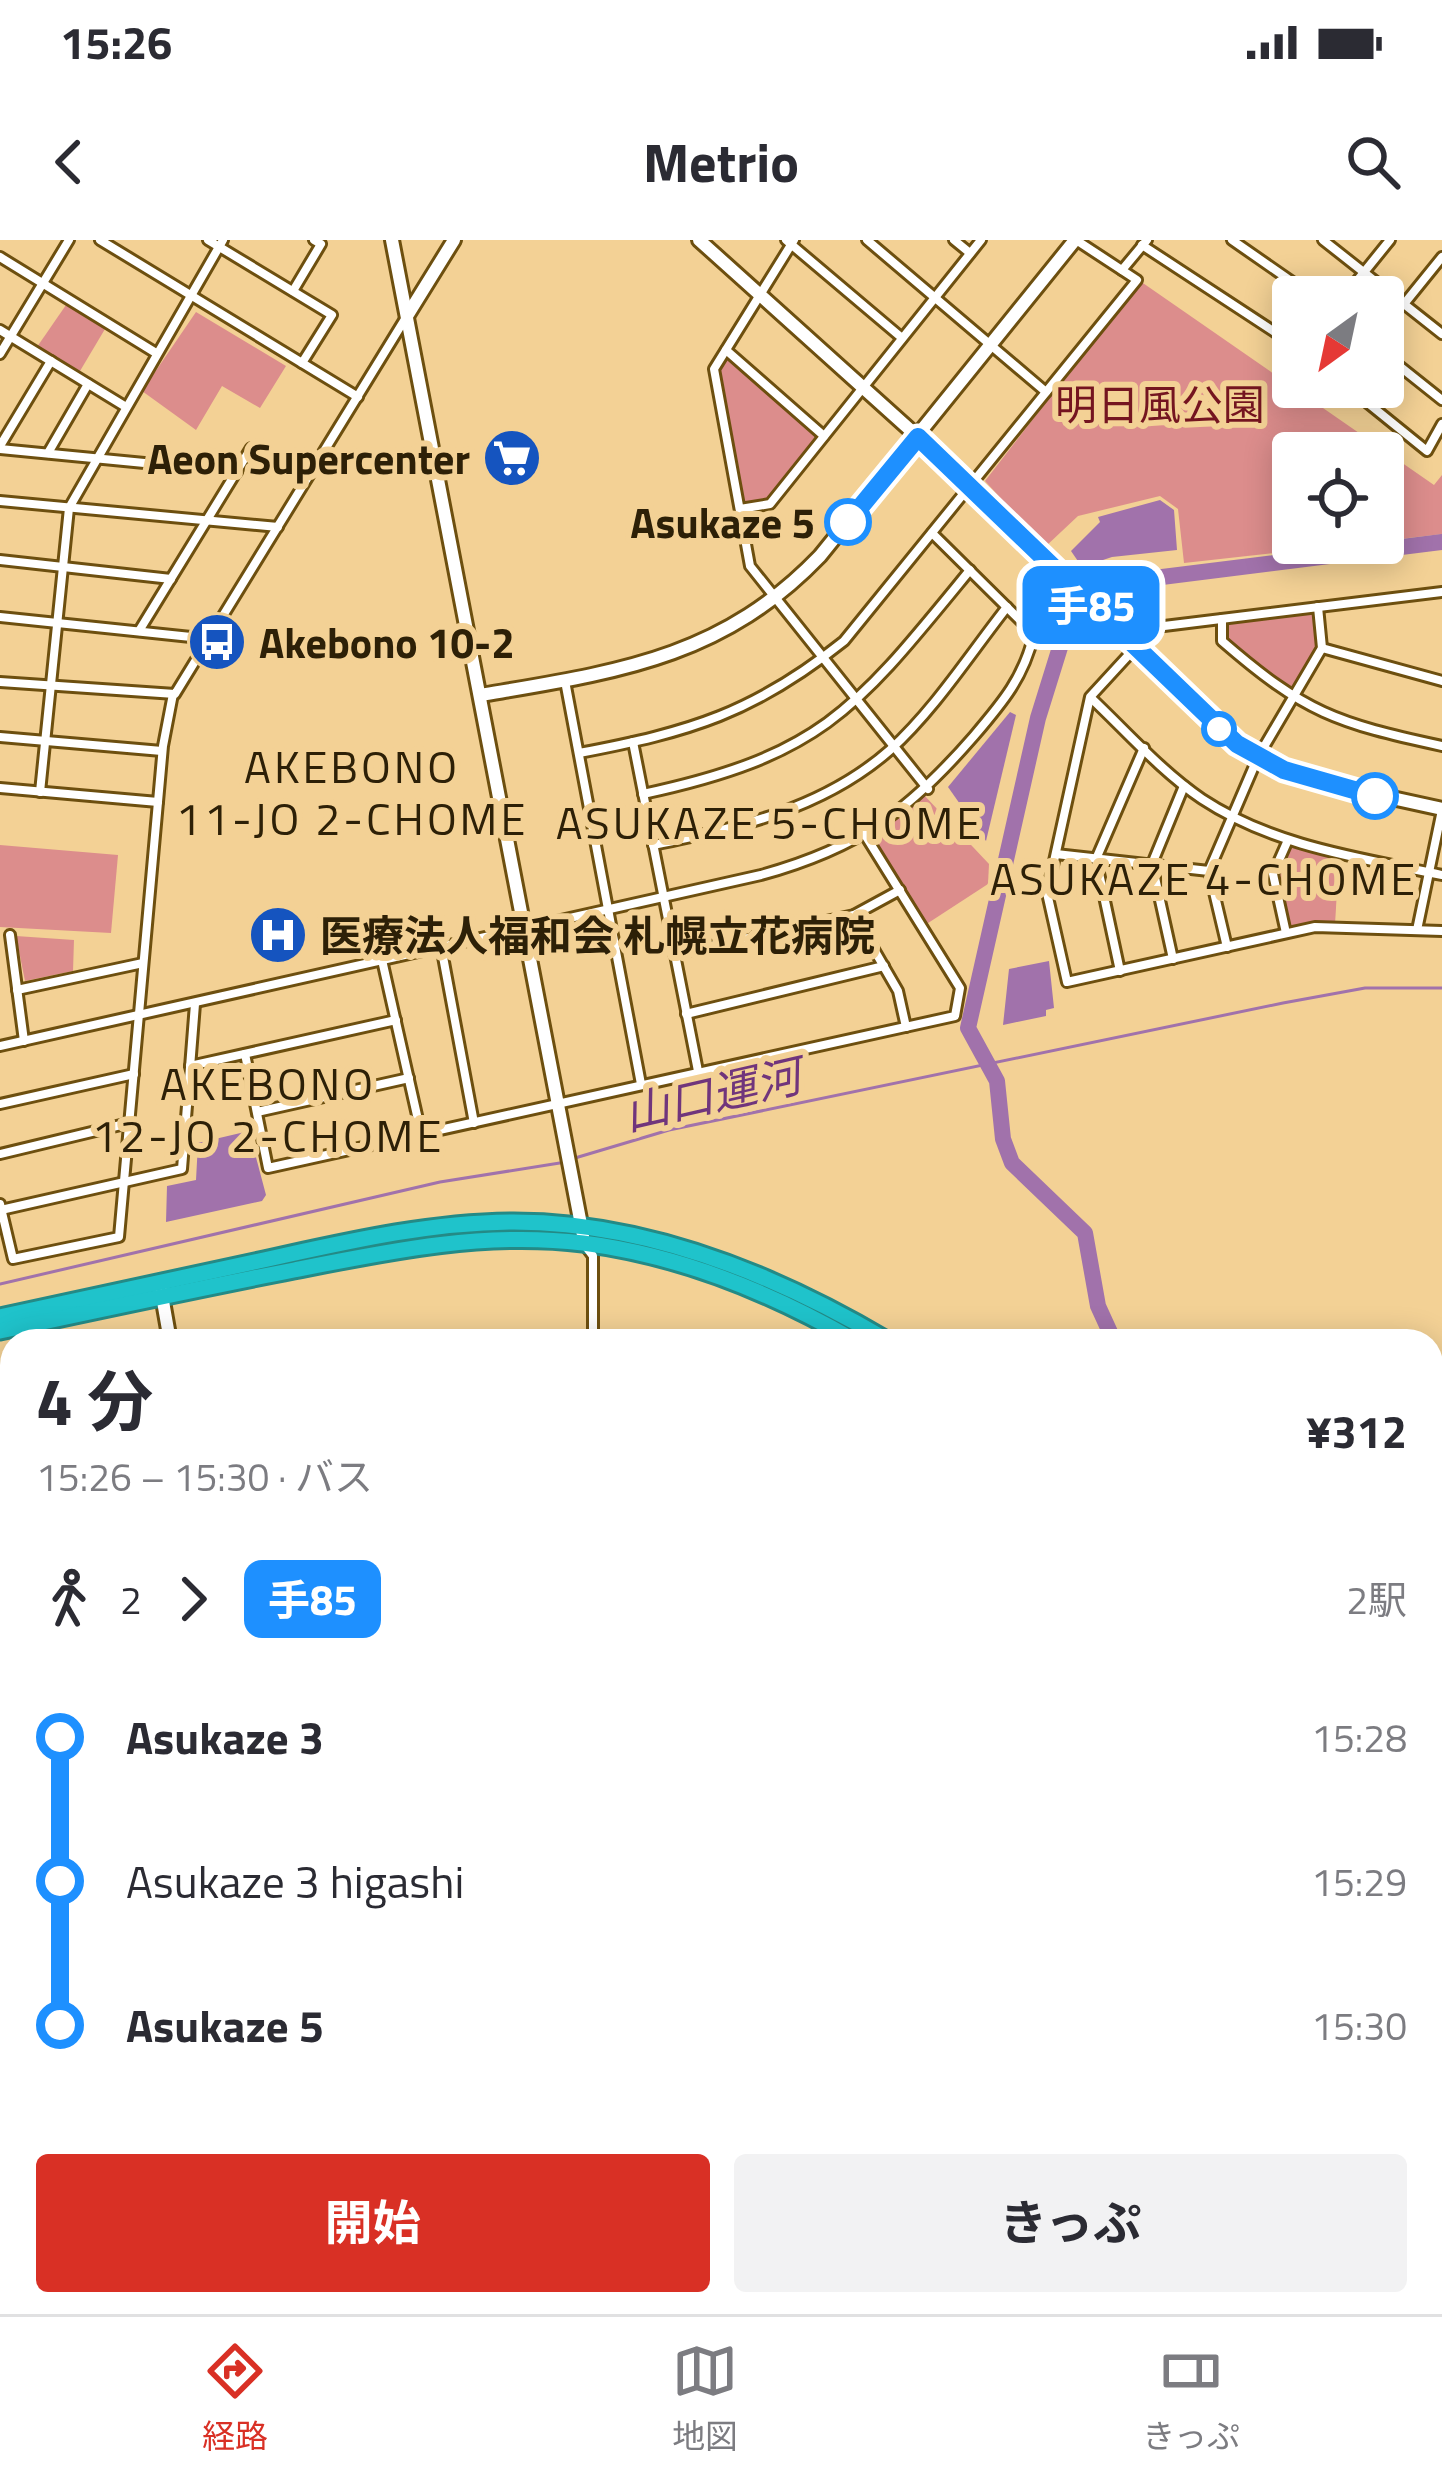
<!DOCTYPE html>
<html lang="ja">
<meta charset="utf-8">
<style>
body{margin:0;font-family:"Titillium Web","Noto Sans JP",sans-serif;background:#f2f2f3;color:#2b2b33;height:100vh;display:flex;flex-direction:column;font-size:45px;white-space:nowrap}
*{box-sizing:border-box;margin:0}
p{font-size:39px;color:#7c7c81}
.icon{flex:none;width:66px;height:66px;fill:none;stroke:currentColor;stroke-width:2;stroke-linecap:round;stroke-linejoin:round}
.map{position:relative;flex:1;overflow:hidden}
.details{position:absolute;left:0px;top:1089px;width:1443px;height:987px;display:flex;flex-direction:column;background:#fff;border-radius:36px 36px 0 0;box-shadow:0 6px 30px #0003}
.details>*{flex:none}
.badge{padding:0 24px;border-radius:18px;font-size:42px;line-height:78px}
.needle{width:78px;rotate:213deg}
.tools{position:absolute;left:1272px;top:36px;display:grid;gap:24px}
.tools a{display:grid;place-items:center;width:132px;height:132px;border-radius:12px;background:#fff;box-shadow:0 6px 30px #0003;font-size:60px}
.map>.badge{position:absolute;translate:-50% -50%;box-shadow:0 0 0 6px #fff}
.legs{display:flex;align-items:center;gap:18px;height:132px;padding:0 36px;font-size:39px}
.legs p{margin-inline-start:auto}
.headline{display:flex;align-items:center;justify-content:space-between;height:204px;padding:0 36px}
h1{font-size:66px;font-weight:700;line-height:90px}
.primary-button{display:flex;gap:24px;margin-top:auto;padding:24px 36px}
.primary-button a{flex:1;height:138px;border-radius:12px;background:#d93025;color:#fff;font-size:48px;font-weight:700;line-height:138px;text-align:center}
.primary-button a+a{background:#f2f2f3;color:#2b2b33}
ul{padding:0 36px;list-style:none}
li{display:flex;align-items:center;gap:42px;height:144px;font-size:45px}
li i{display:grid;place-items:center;width:18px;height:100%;margin:0 15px;background:currentColor}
li i::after{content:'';width:30px;height:30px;margin:-15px;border:9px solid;border-radius:50%;background:#fff}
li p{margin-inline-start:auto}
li:first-child i{background:linear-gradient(#0000 50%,currentColor 0)}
li:last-child i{background:linear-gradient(currentColor 50%,#0000 0)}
.status{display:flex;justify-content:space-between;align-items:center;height:84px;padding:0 60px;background:#fff;direction:ltr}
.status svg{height:33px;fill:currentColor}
header{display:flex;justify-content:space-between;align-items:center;height:156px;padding:0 36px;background:#fff;font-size:54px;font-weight:700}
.dock{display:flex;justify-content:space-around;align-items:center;height:168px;border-top:3px solid #e1e1e2;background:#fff;font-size:33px;color:#7c7c81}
.dock a{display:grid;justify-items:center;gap:6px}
.dock .selected{color:#d93025}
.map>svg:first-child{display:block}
</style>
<div class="status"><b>15:26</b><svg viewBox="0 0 49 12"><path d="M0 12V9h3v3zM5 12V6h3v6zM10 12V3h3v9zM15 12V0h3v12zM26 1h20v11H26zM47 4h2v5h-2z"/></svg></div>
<header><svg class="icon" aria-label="back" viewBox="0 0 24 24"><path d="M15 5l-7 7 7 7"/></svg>Metrio<svg class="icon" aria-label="search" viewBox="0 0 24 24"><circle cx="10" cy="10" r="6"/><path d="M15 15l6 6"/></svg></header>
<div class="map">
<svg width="1442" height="2074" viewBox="0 0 1442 2074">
<rect width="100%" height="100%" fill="#f3d195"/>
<g fill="#dc8d8c">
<path d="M1140,41L1434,245L1442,235V294L1383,301V213H1293V303H1364L1184,323L1178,269L1160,256L1078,276L1045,307L985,241Z"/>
<path d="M66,65L105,89L80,131L37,107Z"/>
<path d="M196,72L286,126L260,168L222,146L196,190L142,151Z"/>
<path d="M726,110L824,196L770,264L740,269L714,129Z"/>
<path d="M1318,367L1322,408L1292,460L1222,401V379Z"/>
<path d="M923,554L989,624L988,644L922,687L865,595Z"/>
<path d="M0,605L118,615L111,693L0,687Z"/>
<path d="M1288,605L1339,618L1335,684L1289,690L1279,630Z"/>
<path d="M16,696L74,700L73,731L25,741Z"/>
</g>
<g fill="#a172ab">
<path d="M1160,260L1174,270L1177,310L1112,317L1082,327L1071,311L1100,282L1098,277Z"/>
<path d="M1010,472L1016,475L986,601L948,547Z"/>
<path d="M1049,721L1054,768L1046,770V776L1003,785L1009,729Z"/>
<path d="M249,891L266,955L262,961L166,982L167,946L196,940L198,903Z"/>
</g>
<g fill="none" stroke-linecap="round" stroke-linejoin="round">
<g stroke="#a172ab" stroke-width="3">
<path d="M575,918L669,890L1283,763L1365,748H1442"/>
<path d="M0,1044L440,942L566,922"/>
</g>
<path stroke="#a172ab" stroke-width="16" d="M1114,1101L1098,1066L1085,993L1012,923L1003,899L997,841L968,788L1038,478L1066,388L1082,361L1106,344L1442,302"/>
<g stroke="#6d4f0f" stroke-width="14">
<g id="street">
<path d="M100,0L358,157"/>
<path d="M208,0L332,75L302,123"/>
<path d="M786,0L902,98"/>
<path d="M794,0L714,129L750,326L928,549"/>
<path d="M867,0L1046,152"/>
<path d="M954,0L970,13"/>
<path d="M1232,0L1314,57"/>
<path d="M1323,0L1442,94"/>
<path d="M1142,5L1293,104"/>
<path d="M0,17L156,113"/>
<path d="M1122,30L1147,0"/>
<path d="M293,51L321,4L314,0"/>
<path d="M1344,57L1390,0"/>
<path d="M1404,64L1442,17"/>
<path d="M0,90L126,167"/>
<path d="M726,110L824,196"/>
<path d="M1383,113L1442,160"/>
<path d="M0,114L69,0"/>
<path d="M1348,147L1427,211L1442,184"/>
<path d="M0,206L51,121"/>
<path d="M0,209L237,232"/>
<path d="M48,213L88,144"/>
<path d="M0,261L278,287"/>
<path d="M740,269L770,264L981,0"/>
<path d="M0,320L171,339"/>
<path d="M1442,352L1156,387L1135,408L1090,457L1047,653L1067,742L1315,687L1442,691"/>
<path d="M0,377L210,399"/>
<path d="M1222,379V401C1305,473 1336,483 1442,506"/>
<path d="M139,391L251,208"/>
<path d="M1322,408L1442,441"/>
<path d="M565,441L641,844"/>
<path d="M0,442L175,454L405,79"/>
<path d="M1091,458C1127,492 1161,531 1202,559C1273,606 1360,618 1442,635"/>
<path d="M0,497L162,511"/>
<path d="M633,502L698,831"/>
<path d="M579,513C690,492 754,473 844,401L1137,40L1076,0"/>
<path d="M0,548L158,562"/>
<path d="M40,552L69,268L223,0"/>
<path d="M643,554C824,515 857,468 970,330"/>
<path d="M653,605C738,588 823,569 890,510C935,469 970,414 1007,367"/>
<path d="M1056,614L1209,631"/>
<path d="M854,675L898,751L906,787"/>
<path d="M1417,690L1442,570"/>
<path d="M1286,693L1273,634L1288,600"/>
<path d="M10,695L24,801"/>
<path d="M441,706L474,883"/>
<path d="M1227,707L1209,631L1258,517L1322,408L1318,367"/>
<path d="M674,714L854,675L900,650"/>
<path d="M1173,719L1152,624L1184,546"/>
<path d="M382,720L421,893"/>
<path d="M1120,731L1096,619L1144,508"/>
<path d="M17,750L143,723"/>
<path d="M686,774L884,726"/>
<path d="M0,806L761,635C859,608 908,572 974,496C1003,462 1024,437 1034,394L932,293"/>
<path d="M245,814L268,928L955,776L960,748L865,595"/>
<path d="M190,826L396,780"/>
<path d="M0,864L134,834"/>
<path d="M257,872L409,838"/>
<path d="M0,914L129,883"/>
<path d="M0,964L13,1019L119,997L163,506L173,454"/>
<path d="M1,970L182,929L195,764"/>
<path d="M584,1004L593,1016V1101"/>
<path d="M1431,1148L1442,1129"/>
<path d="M1431,1975L1442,1951"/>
<path d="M1321,2064L1380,2070"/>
<path d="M772,2074L810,2064"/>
</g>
</g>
<g stroke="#6d4f0f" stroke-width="18">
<g id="secondary">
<path d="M392,0L583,995"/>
<path d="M699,0L918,197L1237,504L1319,542L1442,569"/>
<path d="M407,76L454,0"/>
<path d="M481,455C616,432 721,419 820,316L1075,0"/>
<path d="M161,1050L170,1101"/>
<path d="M1431,1360L1442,1340"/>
<path d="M112,2074L113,2064"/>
</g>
</g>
<g stroke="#248a86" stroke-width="21">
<g id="highway">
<path d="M0,1077C86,1059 172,1040 259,1021C342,1003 424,983 510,982C644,981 775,1034 888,1101"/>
<path d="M0,1091C98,1070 196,1049 294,1030C389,1011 485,991 583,1003C678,1015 772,1053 855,1101"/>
<path d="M1431,1418L1442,1424"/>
<path d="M1431,1439L1442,1446"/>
</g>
</g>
<use href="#street" stroke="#fff" stroke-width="8"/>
<use href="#secondary" stroke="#fff" stroke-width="12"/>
<use href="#highway" stroke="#1fc3cb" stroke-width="15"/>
<g stroke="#6d4f0f" stroke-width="14" stroke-linecap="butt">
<path id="street-bridge" d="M1380,2070L1426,2074"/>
</g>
<use href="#street-bridge" stroke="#fff" stroke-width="8"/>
</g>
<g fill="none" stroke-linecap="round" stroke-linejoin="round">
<g stroke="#fff" stroke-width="27">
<path id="line-1" d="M848,282L918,197L1237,504L1284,530L1375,556"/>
</g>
<use href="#line-1" stroke="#1e90ff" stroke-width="18"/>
</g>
<defs>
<g id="supermarket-disc" transform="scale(3)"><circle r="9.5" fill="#1554bf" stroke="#f3d195"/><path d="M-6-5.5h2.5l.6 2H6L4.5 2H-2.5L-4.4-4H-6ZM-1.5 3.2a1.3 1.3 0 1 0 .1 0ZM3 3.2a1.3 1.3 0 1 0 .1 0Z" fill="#fff"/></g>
<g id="bus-disc" transform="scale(3)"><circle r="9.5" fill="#1554bf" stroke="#f3d195"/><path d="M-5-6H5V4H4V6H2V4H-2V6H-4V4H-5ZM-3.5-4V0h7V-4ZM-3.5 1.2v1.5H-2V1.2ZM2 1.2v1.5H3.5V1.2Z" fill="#fff"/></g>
<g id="hospital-disc" transform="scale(3)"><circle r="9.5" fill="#1554bf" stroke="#f3d195"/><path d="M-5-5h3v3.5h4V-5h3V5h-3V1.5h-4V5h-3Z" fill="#fff"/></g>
</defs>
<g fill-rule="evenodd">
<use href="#supermarket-disc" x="512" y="218"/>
<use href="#bus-disc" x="217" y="402"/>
<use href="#hospital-disc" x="278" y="695"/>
</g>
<g fill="#fff" stroke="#1e90ff" stroke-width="6">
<circle cx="848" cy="282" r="21"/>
<circle cx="1219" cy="489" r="15"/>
<circle cx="1375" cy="556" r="21"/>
</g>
<g text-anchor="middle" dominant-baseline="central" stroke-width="12" stroke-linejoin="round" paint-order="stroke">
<g font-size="42" fill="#741520" stroke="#f3d195">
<text x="1160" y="164">明日風公園</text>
</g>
<g font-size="42" font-weight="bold" fill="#2d2007" stroke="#f3d195" text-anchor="start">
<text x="470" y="218" text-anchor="end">Aeon Supercenter</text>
<text x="259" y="402">Akebono 10-2</text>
<text x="320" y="695">医療法人福和会 札幌立花病院</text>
</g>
<g font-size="42" font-weight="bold" fill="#2d2007" stroke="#f3d195" text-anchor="end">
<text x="815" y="282">Asukaze 5</text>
</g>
<g font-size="45" letter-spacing="3" fill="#2d2007" stroke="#f3d195">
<text x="352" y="526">AKEBONO<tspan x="352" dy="52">11-JO 2-CHOME</tspan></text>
<text x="770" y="582">ASUKAZE 5-CHOME</text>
<text x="1204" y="638">ASUKAZE 4-CHOME</text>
<text x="268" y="843">AKEBONO<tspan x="268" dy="52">12-JO 2-CHOME</tspan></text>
</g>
<g font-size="45" font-style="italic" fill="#70357c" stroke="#f3d195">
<text transform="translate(712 854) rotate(-13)">山口運河</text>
</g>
</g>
</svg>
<div class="tools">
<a><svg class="needle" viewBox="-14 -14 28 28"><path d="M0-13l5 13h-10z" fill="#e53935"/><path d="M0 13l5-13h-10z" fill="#7c7c81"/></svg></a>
<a><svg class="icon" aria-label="locate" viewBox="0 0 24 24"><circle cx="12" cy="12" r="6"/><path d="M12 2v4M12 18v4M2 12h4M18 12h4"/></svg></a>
</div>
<b class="badge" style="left:1091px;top:365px;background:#1e90ff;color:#fff">手85</b>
<section class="details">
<div class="headline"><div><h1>4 分</h1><p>15:26 – 15:30 · バス</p></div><b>¥312</b></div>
<div class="legs"><svg class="icon" aria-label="walk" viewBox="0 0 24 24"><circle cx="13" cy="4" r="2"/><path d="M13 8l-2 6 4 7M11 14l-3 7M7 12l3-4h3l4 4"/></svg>2<svg class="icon" aria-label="forward" viewBox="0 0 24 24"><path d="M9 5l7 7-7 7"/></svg><b class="badge" style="background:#1e90ff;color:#fff">手85</b><p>2駅</p></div>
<ul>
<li><i style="color:#1e90ff"></i><b>Asukaze 3</b><p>15:28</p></li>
<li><i style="color:#1e90ff"></i><span>Asukaze 3 higashi</span><p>15:29</p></li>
<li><i style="color:#1e90ff"></i><b>Asukaze 5</b><p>15:30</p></li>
</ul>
<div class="primary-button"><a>開始</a><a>きっぷ</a></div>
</section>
</div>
<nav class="dock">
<a class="selected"><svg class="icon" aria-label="directions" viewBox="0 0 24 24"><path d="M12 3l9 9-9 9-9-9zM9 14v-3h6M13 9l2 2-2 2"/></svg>経路</a>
<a><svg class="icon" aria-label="map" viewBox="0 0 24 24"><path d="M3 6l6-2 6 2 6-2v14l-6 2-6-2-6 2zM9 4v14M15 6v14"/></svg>地図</a>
<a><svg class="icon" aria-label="tickets" viewBox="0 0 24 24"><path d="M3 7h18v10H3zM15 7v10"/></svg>きっぷ</a>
</nav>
